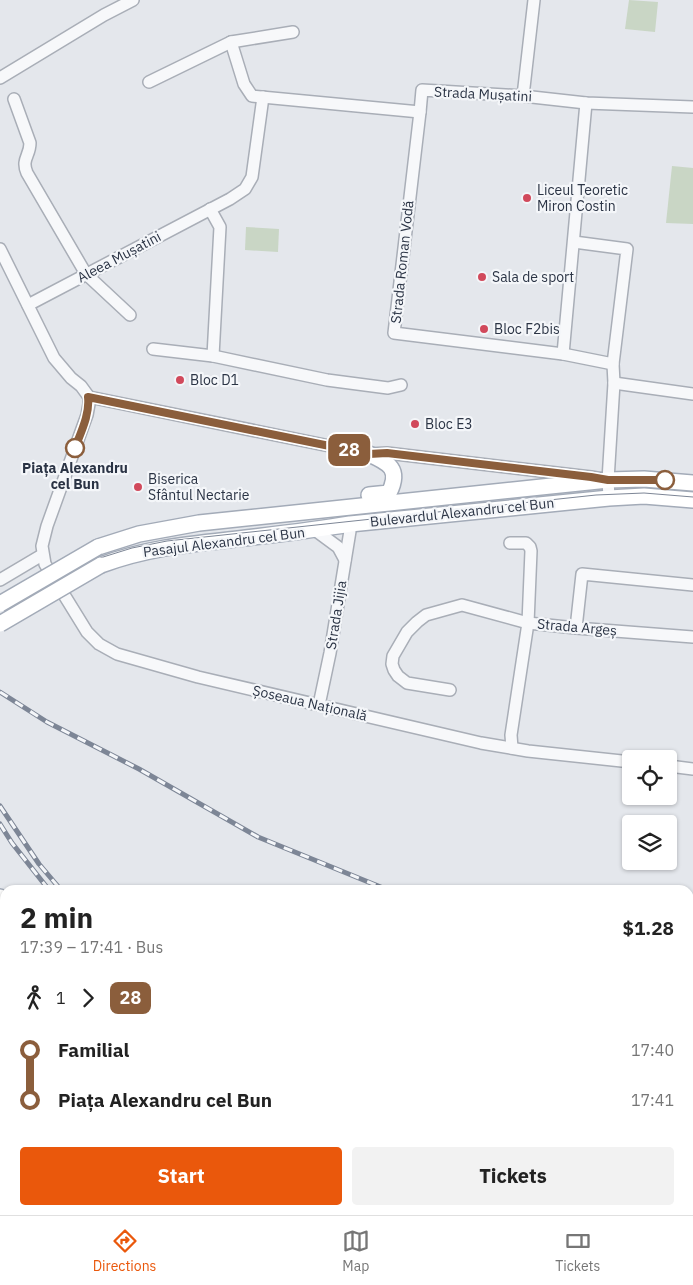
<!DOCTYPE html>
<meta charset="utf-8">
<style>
body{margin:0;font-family:"IBM Plex Sans",sans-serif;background:#f2f2f2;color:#222;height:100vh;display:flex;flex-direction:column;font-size:19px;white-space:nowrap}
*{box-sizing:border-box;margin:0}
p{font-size:16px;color:#767676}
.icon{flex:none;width:28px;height:28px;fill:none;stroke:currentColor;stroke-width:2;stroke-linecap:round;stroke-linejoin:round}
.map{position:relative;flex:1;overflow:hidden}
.side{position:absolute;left:0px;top:885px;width:694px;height:330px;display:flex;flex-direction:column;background:#fff;border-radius:15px 15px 0 0;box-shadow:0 1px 4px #0004}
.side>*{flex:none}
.badge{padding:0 10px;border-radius:8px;font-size:18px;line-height:32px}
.controls{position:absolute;left:622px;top:750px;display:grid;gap:10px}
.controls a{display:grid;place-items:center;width:55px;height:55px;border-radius:5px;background:#fff;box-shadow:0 1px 4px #0004;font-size:25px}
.map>.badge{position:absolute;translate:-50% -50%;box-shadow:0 0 0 2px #fff}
.legs{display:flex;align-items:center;gap:8px;height:55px;padding:0 20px;font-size:16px}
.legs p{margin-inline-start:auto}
.headline{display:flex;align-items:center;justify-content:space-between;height:85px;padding:0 20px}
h1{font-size:28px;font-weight:800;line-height:38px}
.cta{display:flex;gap:10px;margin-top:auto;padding:10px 20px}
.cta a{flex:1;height:58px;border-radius:5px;background:#ea580c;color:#fff;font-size:20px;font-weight:800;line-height:58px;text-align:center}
.cta a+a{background:#f2f2f2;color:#222}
ul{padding:0 20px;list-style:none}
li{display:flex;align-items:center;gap:18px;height:50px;font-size:19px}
li i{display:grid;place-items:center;width:8px;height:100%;margin:0 6px;background:currentColor}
li i::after{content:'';width:12px;height:12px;margin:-6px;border:4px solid;border-radius:50%;background:#fff}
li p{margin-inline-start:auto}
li:first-child i{background:linear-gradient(#0000 50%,currentColor 0)}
li:last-child i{background:linear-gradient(currentColor 50%,#0000 0)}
.tabs{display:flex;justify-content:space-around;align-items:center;height:70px;border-top:1px solid #e0e0e0;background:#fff;font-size:14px;color:#767676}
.tabs a{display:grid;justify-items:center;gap:2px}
.tabs .current{color:#ea580c}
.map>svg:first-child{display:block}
</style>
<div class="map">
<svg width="693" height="1215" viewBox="0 0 693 1215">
<rect width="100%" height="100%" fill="#e4e7ec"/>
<g fill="#c9d6c5">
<path d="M629,0L658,2L655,32L625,29Z"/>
<path d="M672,166L693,168V224L666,223Z"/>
<path d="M246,227L279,229L278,252L245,250Z"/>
</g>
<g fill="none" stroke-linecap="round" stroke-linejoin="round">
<g stroke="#a9aeb7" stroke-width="14">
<g id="minor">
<path d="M231,42L244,84L252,96L420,112L422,90L523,96L586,103L693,107"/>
<path d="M0,78L104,15L133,0"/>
<path d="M149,82L231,42L293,32"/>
<path d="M523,96L534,0"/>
<path d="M14,99L30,143C30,156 21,159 27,173L86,274L130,315"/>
<path d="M420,112L394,333L563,354L613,364"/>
<path d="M210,209L220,227L213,356"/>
<path d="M574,242L627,249L613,364L614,383L608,480"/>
<path d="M0,249L54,358L71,378L81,386L89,397V404L87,415L47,526L42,546L45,564L87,632L99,644L117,654L198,677L481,743L528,751L631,762"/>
<path d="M28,305L230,199L245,189L252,177L263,97"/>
<path d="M153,349L213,356L327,380L388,388L401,385"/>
<path d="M563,354L586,103"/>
<path d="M614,383L693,394"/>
<path d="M89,397L369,454L387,453L591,477L608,480L609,498"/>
<path d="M315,530L338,547L345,560"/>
<path d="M510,543H526L530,547L531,551L528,623L511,735L512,748"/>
<path d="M0,580L42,555"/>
<path d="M576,628L582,574L693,585"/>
<path d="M450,690L407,683L398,676L394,670L392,664L393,656L407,632L417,622L426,615L462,605L528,623L576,628L693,637"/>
<path d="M319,705L330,653L350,531V524"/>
<path d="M669,766L693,769"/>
<path d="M0,994L5,990"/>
</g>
</g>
<g stroke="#a3abb8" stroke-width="18">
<g id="major">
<path d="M369,454C389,463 401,469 389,493L369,495"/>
<path d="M98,547L139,534L199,523L608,480L644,479L693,483"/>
<path d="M101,565C144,549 182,545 228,540C269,535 309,531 350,524L609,498L644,496L693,500"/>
<path d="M0,897L5,902"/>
<path d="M0,925L5,930"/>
<path d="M353,1210L359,1215"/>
<path d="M388,1210L394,1215"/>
</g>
</g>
<use href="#minor" stroke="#f7f8fa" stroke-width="11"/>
<use href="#major" stroke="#fff" stroke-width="15"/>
<g stroke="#7d8696" stroke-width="1">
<path d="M0,617L100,558L132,548L167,541L596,495L644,493L693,497"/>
<path d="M0,910L5,914"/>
<path d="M365,1210L371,1215"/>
<path d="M176,1215V1210"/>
<path d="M195,1215V1210"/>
</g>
<g stroke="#7d8696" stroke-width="5">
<g id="rail">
<path d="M0,692L47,722L139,769L258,837L388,890"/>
<path d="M0,806L39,864L61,890"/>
<path d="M0,824L12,843L49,890"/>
<path d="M689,1014L693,1016"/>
<path d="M689,1178H693"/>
</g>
</g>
<use href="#rail" stroke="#f4f6f9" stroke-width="3" stroke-dasharray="9" stroke-linecap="butt"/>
<g stroke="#a3abb8" stroke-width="18" stroke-linecap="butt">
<g id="major-bridge">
<path d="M0,604L98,547"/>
<path d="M0,624L101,565"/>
</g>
</g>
<use href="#major-bridge" stroke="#fff" stroke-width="15"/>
</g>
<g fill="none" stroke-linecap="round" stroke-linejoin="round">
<g stroke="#fff" stroke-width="11">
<path id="line-1" d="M75,448C81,432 90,414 88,397L369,454L387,453L591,477L608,480H665"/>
</g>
<use href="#line-1" stroke="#8b5e3c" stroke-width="8"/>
</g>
<g fill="#d1495b" stroke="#f4f6f9" stroke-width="2">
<circle cx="527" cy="198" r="5"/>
<circle cx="482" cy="277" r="5"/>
<circle cx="484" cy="329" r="5"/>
<circle cx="180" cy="380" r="5"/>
<circle cx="415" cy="424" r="5"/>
<circle cx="138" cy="487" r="5"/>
</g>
<g fill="#fff" stroke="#8b5e3c" stroke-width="2.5">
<circle cx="75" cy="448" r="9"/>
<circle cx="665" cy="480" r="9"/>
</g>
<g text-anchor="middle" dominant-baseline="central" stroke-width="4.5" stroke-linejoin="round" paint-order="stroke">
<g font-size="14" fill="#2b3445" stroke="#f4f6f9">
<text transform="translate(483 94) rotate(3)">Strada Mușatini</text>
<text transform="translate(119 257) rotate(-28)">Aleea Mușatini</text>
<text transform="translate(402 262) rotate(-84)">Strada Roman Vodă</text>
<text transform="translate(462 512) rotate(-6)">Bulevardul Alexandru cel Bun</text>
<text transform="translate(224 542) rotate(-7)">Pasajul Alexandru cel Bun</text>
<text transform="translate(336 615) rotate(-81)">Strada Jijia</text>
<text transform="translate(577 627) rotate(5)">Strada Argeș</text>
<text transform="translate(310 703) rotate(13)">Șoseaua Națională</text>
</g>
<g font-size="14" fill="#2b3445" stroke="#f4f6f9" text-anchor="start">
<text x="537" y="190">Liceul Teoretic<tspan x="537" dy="16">Miron Costin</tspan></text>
<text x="492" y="277">Sala de sport</text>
<text x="494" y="329">Bloc F2bis</text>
<text x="190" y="380">Bloc D1</text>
<text x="425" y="424">Bloc E3</text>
<text x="148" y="479">Biserica<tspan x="148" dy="16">Sfântul Nectarie</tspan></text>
</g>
<g font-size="14" font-weight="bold" fill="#2b3445" stroke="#f4f6f9">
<text x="75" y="468">Piața Alexandru<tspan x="75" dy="16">cel Bun</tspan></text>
</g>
</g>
</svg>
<div class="controls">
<a><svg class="icon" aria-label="locate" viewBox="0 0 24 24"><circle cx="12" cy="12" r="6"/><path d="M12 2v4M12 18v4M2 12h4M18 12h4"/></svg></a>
<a><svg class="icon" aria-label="layers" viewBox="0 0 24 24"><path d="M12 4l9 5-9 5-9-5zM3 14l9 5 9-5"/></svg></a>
</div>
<b class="badge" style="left:349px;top:450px;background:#8b5e3c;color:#fff">28</b>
<section class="side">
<div class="headline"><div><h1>2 min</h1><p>17:39 – 17:41 · Bus</p></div><b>$1.28</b></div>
<div class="legs"><svg class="icon" aria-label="walk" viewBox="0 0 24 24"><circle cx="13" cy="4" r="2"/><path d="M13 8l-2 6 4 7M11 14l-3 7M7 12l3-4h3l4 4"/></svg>1<svg class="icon" aria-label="forward" viewBox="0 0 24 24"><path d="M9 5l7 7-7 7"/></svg><b class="badge" style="background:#8b5e3c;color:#fff">28</b></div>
<ul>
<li><i style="color:#8b5e3c"></i><b>Familial</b><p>17:40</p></li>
<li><i style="color:#8b5e3c"></i><b>Piața Alexandru cel Bun</b><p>17:41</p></li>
</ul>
<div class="cta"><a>Start</a><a>Tickets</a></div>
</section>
</div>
<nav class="tabs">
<a class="current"><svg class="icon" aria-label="directions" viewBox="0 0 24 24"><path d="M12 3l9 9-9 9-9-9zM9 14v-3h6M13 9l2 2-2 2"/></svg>Directions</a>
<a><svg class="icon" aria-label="map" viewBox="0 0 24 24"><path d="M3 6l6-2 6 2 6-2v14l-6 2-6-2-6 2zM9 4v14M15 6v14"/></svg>Map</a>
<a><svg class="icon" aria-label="tickets" viewBox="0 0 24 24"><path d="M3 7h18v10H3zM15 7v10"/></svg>Tickets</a>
</nav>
